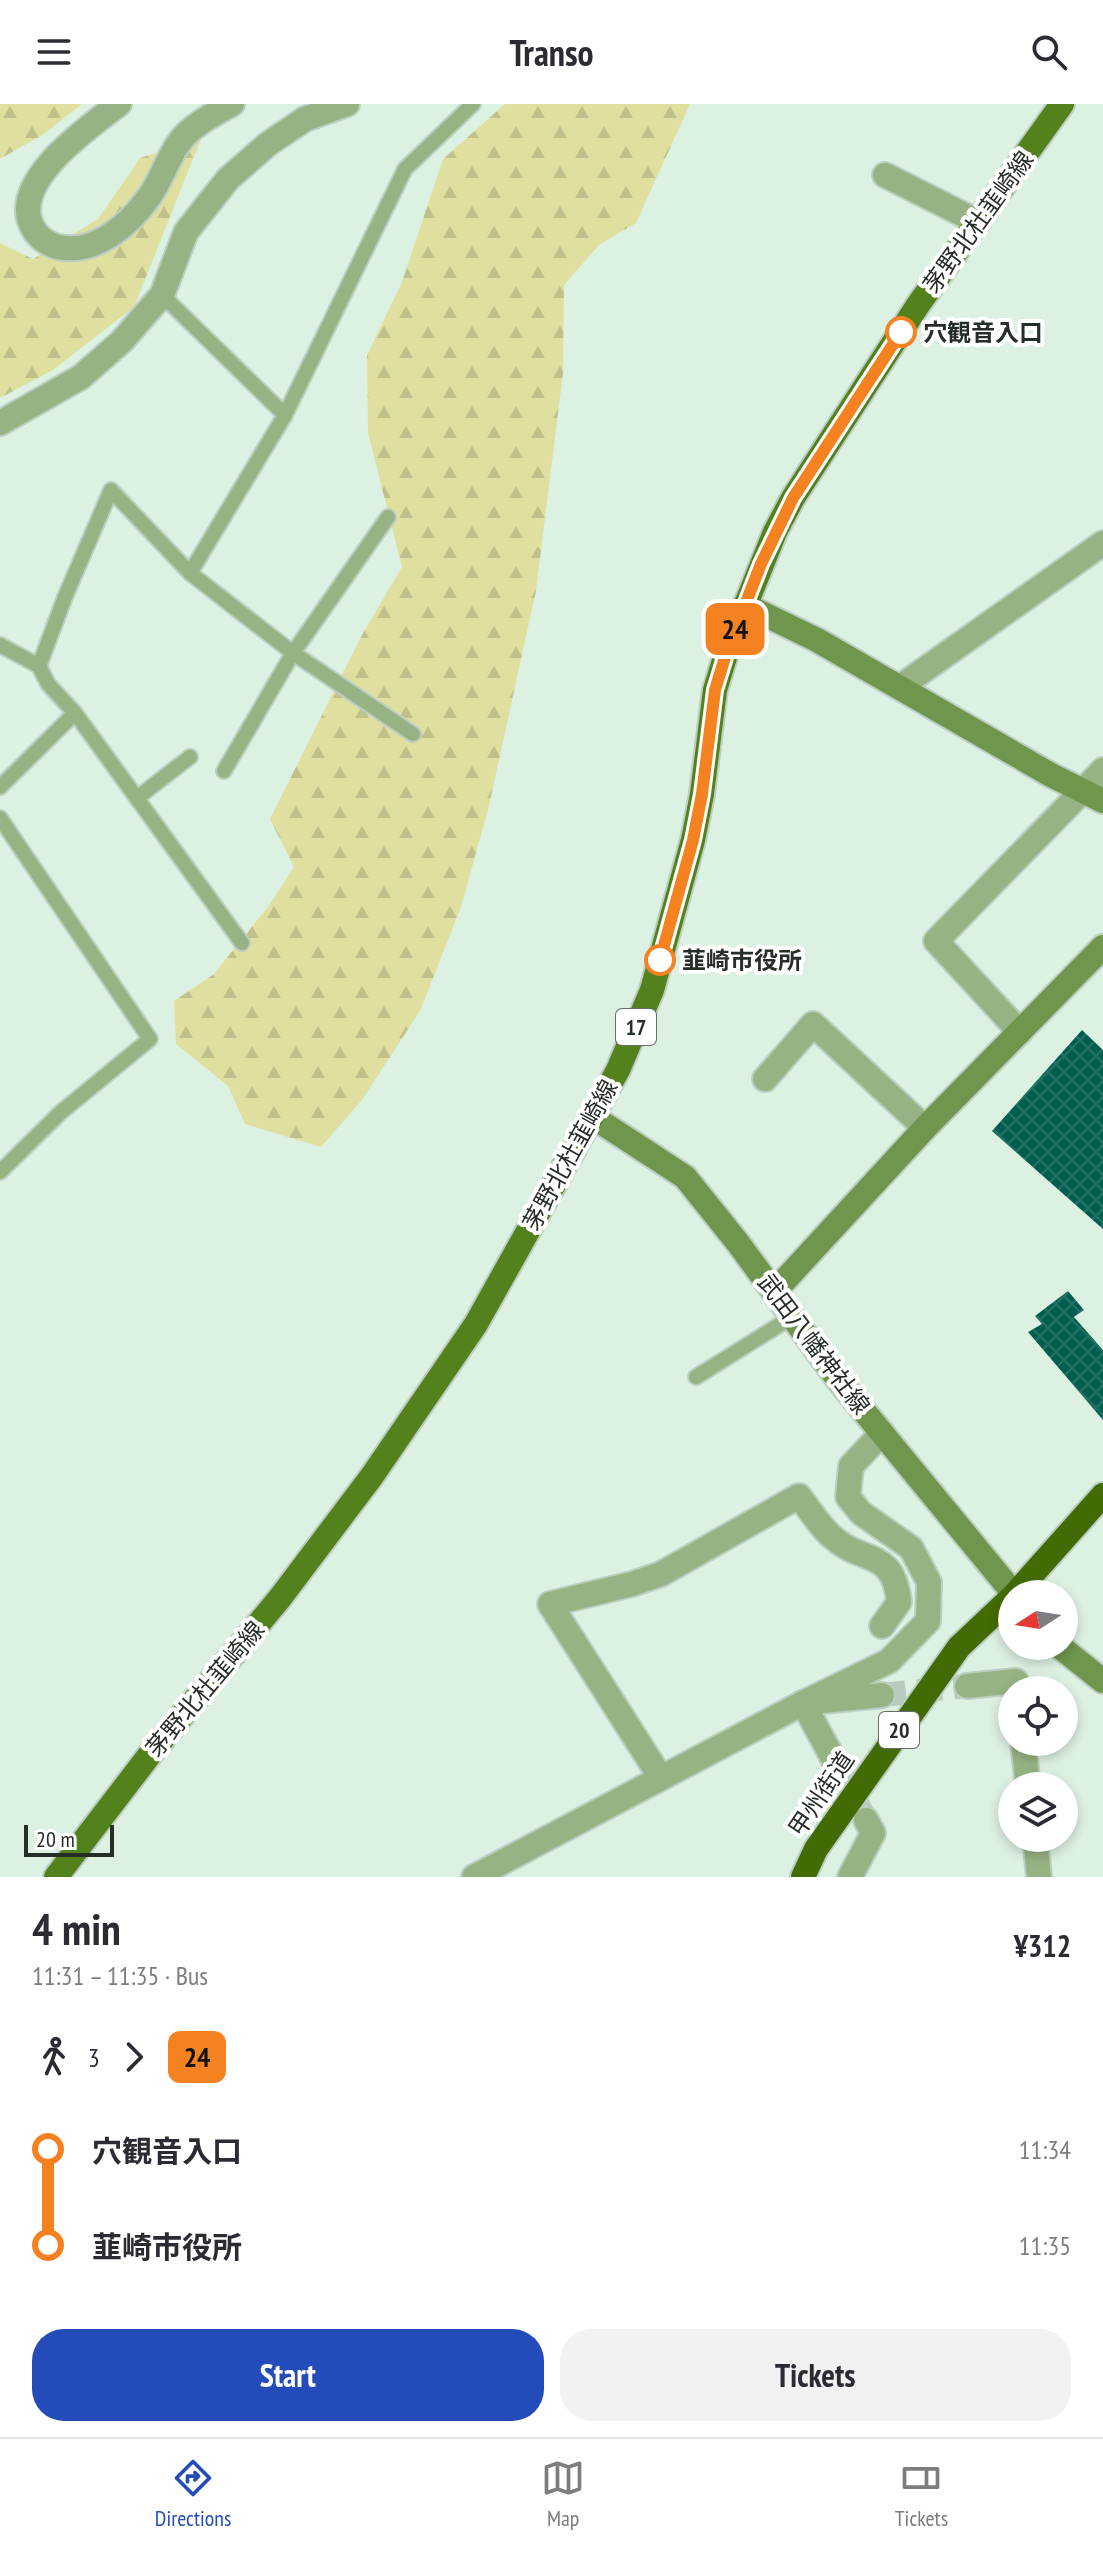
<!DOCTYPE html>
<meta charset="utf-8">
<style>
body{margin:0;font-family:"PT Sans Narrow","Noto Sans JP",sans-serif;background:#f2f2f3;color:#2b2b33;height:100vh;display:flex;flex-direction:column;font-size:30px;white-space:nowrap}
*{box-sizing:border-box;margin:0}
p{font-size:26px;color:#7c7c81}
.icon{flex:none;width:44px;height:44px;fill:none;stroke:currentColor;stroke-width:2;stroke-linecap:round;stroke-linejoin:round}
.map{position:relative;height:1773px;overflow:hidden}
.details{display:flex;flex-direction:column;background:#fff;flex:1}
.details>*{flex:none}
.badge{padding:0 16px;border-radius:12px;font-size:28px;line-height:52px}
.needle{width:52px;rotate:258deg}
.controls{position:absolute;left:998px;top:1476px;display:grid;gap:16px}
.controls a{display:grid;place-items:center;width:80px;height:80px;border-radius:50%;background:#fff;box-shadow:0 4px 12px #0003;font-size:40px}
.scale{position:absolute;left:24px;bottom:20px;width:90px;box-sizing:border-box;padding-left:8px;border:4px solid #262e28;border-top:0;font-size:22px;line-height:28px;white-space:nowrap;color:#262e28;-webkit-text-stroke:6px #fff;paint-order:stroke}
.map>.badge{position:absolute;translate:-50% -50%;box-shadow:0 0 0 4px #fff}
.legs{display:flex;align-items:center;gap:12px;height:88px;padding:0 32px;font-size:26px}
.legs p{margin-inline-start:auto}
.overview{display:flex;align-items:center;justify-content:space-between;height:136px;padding:0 32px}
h1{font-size:44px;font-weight:700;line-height:60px}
.button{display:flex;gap:16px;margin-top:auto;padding:16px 32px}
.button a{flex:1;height:92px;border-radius:32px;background:#234bba;color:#fff;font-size:32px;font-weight:700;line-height:92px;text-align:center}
.button a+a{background:#f2f2f3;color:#2b2b33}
ul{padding:0 32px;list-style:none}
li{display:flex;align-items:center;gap:28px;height:96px;font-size:30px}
li i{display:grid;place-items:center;width:12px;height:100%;margin:0 10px;background:currentColor}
li i::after{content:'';width:20px;height:20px;margin:-10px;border:6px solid;border-radius:50%;background:#fff}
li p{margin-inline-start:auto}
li:first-child i{background:linear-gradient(#0000 50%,currentColor 0)}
li:last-child i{background:linear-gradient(currentColor 50%,#0000 0)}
header{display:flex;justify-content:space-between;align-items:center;height:104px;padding:0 32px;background:#fff;font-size:36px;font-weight:700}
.menu{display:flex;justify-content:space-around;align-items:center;height:112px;border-top:2px solid #e1e1e2;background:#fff;font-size:22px;color:#7c7c81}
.menu a{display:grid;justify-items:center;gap:4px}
.menu .selected{color:#234bba}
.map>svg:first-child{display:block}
</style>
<header><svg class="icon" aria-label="menu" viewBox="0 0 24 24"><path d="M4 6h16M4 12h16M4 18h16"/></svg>Transo<svg class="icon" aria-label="search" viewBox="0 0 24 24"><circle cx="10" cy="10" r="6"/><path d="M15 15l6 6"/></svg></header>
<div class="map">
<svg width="1103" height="1773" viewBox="0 0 1103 1773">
<defs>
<pattern id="forest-firs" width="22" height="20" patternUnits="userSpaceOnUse" patternTransform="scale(2)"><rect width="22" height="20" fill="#dfe0a0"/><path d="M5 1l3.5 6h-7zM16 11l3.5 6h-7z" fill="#bfc08a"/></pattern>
<pattern id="building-cross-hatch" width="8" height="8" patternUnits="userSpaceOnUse" patternTransform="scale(2)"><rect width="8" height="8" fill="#005e4e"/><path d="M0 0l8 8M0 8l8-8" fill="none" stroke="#267264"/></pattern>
</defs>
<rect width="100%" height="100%" fill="#ddf1e3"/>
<g fill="url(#forest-firs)">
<path d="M0,0H82L44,30L0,55Z"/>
<path d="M505,0H690L636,119L599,141L564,181L563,269L536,487L488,706L461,803L420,907L362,996L321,1043L245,1020L228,982L176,940L174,897L214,870L270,800L294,763L270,715L362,531L402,463L368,329L367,251L402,178L443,55Z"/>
<path d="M201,35L134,203L53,266L0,294V139L33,155L98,115L140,54Z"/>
</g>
<g fill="url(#building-cross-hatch)">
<path d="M1082,926L1103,946V1125L992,1027Z"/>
<path d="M1068,1187L1084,1206L1074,1213L1103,1246V1316L1028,1228L1042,1220L1035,1212Z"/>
</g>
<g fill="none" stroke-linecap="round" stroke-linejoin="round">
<g stroke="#b8cabe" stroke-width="24" stroke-dasharray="24 12" stroke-linecap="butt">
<path d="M882,1591L967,1582"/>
<path d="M835,1658L866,1716"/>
</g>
<g stroke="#bccec1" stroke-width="18">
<g id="lane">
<path d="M162,191L285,311"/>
<path d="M190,469L285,311L405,65L473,0"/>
<path d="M0,541L39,562L48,580L75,609L0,683"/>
<path d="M39,562L65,493L111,386L190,469L293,549L413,630"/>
<path d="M75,609L242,839"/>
<path d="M224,667L293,549L388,413"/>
<path d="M137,694L190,653"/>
<path d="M0,714L150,935L60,1009L0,1068"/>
<path d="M696,1273L792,1213"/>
</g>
</g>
<g stroke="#bccec1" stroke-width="28">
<g id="street">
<path d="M119,0C89,23 12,76 31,120C35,131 46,140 58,143C95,151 129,121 149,93C161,77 167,56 178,40C190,22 214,10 232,0"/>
<path d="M885,71L978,118"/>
<path d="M0,319L81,273L122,237L162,191L186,128L228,75L268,40L305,15L347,0"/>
<path d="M900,583L1103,439"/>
<path d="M1020,928L936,837L1103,666"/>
<path d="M765,975L813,920L925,1024"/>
<path d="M967,1582L1016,1577L1017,1586"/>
<path d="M1023,1638L1028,1682"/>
<path d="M835,1658L803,1599L882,1591"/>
<path d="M661,1674L550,1500L632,1480L661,1470L799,1392C809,1405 819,1421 831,1432C862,1461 893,1443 899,1498L882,1522"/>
<path d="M1035,1734L1039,1773"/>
<path d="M474,1773L803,1599L889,1557L928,1517L929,1478L911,1444L861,1409L848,1393L851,1362L882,1329"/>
<path d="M850,1773L873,1729L866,1716"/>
</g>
</g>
<g stroke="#bccec1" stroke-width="28">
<g id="secondary">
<path d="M745,501L817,536L1051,671L1103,697"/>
<path d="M593,1013L685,1073L738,1139L840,1278L1014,1490"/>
<path d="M774,1188L925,1024L1103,843"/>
<path d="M1059,1542L1103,1577"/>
</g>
</g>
<g stroke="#bccec1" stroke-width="28">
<path id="primary" d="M56,1773L151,1649L280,1494L372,1372L476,1220L618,966L652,886L693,736L702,690L715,586L726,550L775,428L793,394L918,201L1062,0"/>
</g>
<g stroke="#bccec1" stroke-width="28">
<g id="highway">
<path d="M1015,1490L1103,1391"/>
<path d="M803,1773L816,1745L959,1543L1012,1493"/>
</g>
</g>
<use href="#lane" stroke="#98b383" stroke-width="14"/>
<use href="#street" stroke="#98b383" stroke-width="24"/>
<use href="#secondary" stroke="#70964d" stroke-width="24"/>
<use href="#primary" stroke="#53811b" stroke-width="24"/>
<use href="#highway" stroke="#426b05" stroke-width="24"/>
</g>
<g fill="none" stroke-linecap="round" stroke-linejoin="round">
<g stroke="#fff" stroke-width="18">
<path id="line-1" d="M660,856L693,736L702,690L715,586L726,550L761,460L793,394L901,228"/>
</g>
<use href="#line-1" stroke="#f58220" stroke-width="12"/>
</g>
<g fill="#fff" stroke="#f58220" stroke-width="4">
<circle cx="901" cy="228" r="14"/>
<circle cx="660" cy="856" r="14"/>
</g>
<g text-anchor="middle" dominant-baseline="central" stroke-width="8" stroke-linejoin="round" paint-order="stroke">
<g fill="#fff" stroke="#676d68" stroke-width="2">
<rect x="616" y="905" width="40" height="36" rx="6"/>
<rect x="879" y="1608" width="40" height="36" rx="6"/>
</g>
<g font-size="22" font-weight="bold" fill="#262e28">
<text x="636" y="923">17</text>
<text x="899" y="1626">20</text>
</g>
<g font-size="24" fill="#262e28" stroke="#fff">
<text transform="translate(978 118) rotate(-54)">茅野北杜韮崎線</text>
<text transform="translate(570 1051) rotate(-61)">茅野北杜韮崎線</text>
<text transform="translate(814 1240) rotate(53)">武田八幡神社線</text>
<text transform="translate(205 1585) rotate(-50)">茅野北杜韮崎線</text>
<text transform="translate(821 1690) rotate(-56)">甲州街道</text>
</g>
<g font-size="24" font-weight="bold" fill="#262e28" stroke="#fff" text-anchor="start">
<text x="923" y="228">穴観音入口</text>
<text x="682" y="856">韮崎市役所</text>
</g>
</g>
</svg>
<div class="controls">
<a><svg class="needle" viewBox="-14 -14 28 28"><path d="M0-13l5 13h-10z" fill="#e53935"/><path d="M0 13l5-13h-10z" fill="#7c7c81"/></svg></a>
<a><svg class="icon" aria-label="locate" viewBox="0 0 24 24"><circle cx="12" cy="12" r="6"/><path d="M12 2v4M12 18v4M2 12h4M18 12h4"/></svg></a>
<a><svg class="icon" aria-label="layers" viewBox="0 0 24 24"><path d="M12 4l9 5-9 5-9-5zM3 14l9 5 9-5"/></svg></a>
</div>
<div class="scale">20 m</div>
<b class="badge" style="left:735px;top:525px;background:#f58220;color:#111">24</b>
</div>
<section class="details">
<div class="overview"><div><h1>4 min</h1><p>11:31 – 11:35 · Bus</p></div><b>¥312</b></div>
<div class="legs"><svg class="icon" aria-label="walk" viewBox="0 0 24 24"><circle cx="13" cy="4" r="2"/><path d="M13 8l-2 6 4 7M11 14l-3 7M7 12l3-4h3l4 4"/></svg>3<svg class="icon" aria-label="forward" viewBox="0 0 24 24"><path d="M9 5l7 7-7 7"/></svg><b class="badge" style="background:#f58220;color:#111">24</b></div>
<ul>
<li><i style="color:#f58220"></i><b>穴観音入口</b><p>11:34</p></li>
<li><i style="color:#f58220"></i><b>韮崎市役所</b><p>11:35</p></li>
</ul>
<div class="button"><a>Start</a><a>Tickets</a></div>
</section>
<nav class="menu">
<a class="selected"><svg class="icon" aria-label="directions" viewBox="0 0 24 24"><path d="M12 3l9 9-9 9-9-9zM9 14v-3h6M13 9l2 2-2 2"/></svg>Directions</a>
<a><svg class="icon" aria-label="map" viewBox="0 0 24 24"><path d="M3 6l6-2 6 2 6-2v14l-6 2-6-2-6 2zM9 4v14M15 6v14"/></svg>Map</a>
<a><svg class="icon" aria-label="tickets" viewBox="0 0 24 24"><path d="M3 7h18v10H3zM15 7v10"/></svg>Tickets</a>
</nav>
